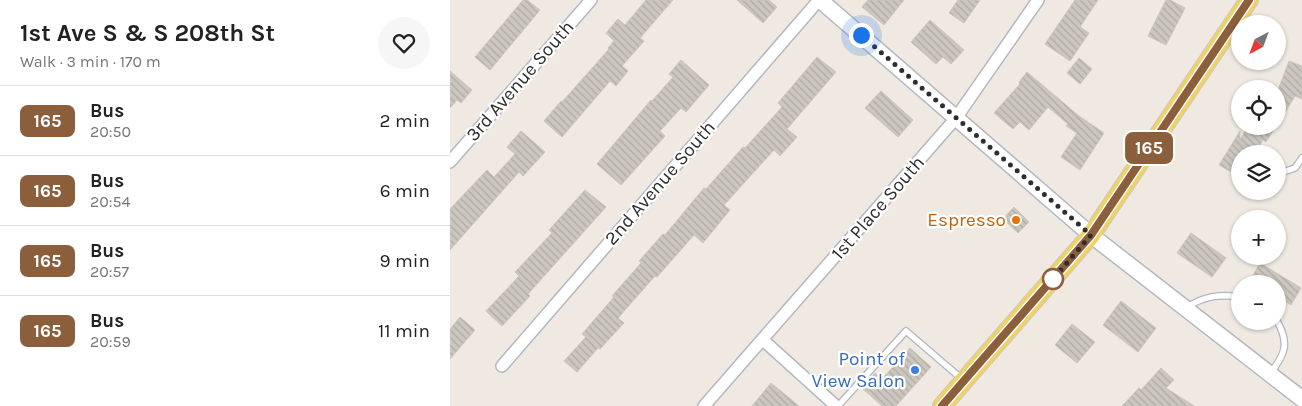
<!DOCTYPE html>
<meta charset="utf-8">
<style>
body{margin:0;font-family:Karla,sans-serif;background:#f6f6f6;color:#222;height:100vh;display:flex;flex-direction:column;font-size:19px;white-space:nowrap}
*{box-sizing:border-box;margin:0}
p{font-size:16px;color:#767676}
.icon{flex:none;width:28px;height:28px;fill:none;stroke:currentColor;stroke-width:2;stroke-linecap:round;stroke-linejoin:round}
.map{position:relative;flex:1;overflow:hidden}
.panel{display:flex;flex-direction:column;background:#fff;width:450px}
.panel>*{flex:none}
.badge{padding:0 10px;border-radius:8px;font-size:18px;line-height:32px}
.needle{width:32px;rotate:221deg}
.buttons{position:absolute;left:781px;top:15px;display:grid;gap:10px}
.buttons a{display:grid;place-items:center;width:55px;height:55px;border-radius:50%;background:#fff;box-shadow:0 1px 4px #0004;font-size:25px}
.you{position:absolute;width:25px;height:25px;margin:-12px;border:4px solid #fff;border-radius:50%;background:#1a73e8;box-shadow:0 0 0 8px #1a73e833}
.map>.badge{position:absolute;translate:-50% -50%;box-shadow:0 0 0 2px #fff}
.round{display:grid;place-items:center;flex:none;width:52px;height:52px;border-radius:26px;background:#f6f6f6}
.headline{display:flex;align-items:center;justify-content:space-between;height:85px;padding:0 20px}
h1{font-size:24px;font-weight:700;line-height:38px}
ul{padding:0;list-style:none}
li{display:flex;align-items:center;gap:15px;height:70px;padding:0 20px;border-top:1px solid #e0e0e0}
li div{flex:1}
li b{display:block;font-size:19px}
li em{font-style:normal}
li .badge{min-width:55px;font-weight:700;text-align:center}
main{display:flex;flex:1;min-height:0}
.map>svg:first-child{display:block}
</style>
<main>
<section class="panel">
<div class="headline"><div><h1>1st Ave S &amp; S 208th St</h1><p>Walk · 3 min · 170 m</p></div><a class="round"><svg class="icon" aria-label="heart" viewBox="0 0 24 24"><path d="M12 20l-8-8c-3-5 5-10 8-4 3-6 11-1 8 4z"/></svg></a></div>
<ul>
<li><span class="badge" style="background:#8b5e3c;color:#fff">165</span><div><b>Bus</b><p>20:50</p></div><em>2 min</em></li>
<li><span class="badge" style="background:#8b5e3c;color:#fff">165</span><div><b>Bus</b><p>20:54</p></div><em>6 min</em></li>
<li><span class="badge" style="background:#8b5e3c;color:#fff">165</span><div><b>Bus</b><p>20:57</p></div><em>9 min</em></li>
<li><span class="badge" style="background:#8b5e3c;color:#fff">165</span><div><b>Bus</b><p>20:59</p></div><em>11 min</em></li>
</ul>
</section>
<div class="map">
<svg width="852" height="406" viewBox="0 0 852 406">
<defs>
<pattern id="building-back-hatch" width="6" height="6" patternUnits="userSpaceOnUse" patternTransform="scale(1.25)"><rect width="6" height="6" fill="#cbc7bf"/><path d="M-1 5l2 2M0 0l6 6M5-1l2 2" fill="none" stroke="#afaba4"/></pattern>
</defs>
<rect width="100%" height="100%" fill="#efe9e1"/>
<g fill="url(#building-back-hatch)" stroke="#cbc5ba">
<path d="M73,0H77L90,10L40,70L25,57Z"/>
<path d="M196,0H223L190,38L194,41L172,66L178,71L166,86L160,81L112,137L94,121L111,101L112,102L159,49L158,48L164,41L156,33L168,19L175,25Z"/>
<path d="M287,0H319L327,7L313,23Z"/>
<path d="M418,0H454L434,25L412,7Z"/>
<path d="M508,0H530L514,23L499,13Z"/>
<path d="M625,0H648L630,27L639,33L620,61L595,44Z"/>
<path d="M716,0H720L735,8L716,45L698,36Z"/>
<path d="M480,20L514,50L501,64L493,57L486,64L461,42Z"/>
<path d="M367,57L386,72L337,129L347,137L330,156L324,150L274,205L280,210L253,243L244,235L207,277L205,276L168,318L174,323L150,349L148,348L127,372L114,361L136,337L132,334L164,297L162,296L191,263L189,261L213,234L215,235L254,188L256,189L293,147L295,148L332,107L328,103Z"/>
<path d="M629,58L642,69L630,84L617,73Z"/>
<path d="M231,60L259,85L236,112L231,108L210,131L215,136L171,185L147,164L201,100L202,101L223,77L219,74Z"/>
<path d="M839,61L852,66V99L845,96L828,124V90Z"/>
<path d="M0,71L22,90L11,103L7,100L0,108Z"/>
<path d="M577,72L629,116L654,133L630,170L611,157L627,133L616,126L618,124L598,107L579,130L570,122L563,129L544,113L570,84L569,82Z"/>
<path d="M431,91L463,120L448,137L415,108Z"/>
<path d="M798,126H826L816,142L813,140L804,154H790V177L769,165L790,131V140Z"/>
<path d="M71,131L95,152L73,176L69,172L0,250V209L37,170L44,177L65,154L57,147Z"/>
<path d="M135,190L156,207L78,294L80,296L52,326L36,311L69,276L65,272L102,233L99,230Z"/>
<path d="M564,207L579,222L568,233L553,219Z"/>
<path d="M741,233L776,258L762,277L727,253Z"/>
<path d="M810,263L851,288L841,305L828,297V284H798Z"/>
<path d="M671,301L706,328L688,352L653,325Z"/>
<path d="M10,317L25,330L0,359V329Z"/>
<path d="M622,324L645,342L627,363L605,345Z"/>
<path d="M460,348L481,367L446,406H432L412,388L425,373L432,379Z"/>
<path d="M711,368L724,380L716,388L744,406H672L689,388L691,390Z"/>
<path d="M321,383L349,406H302Z"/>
</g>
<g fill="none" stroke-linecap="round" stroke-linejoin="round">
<g stroke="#b4b7c1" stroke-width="8">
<g id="lane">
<path d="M828,170L833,172L845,168L852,158"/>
<path d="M736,308C753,296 770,294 790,297"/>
<path d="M820,374C835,354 840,344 827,321"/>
<path d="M388,406L456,331L512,379"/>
</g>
</g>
<g stroke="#b4b7c1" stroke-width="14">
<g id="street">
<path d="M0,162L141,0"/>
<path d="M313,340L386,406"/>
<path d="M52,366L369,0"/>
<path d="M254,406L506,118L588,0"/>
</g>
</g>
<g stroke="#b4b7c1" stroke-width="18">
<path id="secondary" d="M370,0L641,235L852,399"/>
</g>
<g stroke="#c9c9c9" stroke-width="20">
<path id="primary" d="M492,406L641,235L799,0"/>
</g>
<use href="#lane" stroke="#fff" stroke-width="5.5"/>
<use href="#street" stroke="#fff" stroke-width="11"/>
<use href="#secondary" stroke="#fff" stroke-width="15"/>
<use href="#primary" stroke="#f2d163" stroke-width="18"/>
</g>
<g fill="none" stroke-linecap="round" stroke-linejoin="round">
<g stroke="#fff" stroke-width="11">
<path id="line" d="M492,406L641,235L799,0"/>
</g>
<use href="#line" stroke="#8b5e3c" stroke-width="8"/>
<path stroke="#2e2e2e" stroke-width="5" stroke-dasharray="0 9" d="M411,35L641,235L603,279"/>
</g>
<circle fill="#e8710a" stroke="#fff" stroke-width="2" cx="566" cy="220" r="5"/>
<circle fill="#fff" stroke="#8b5e3c" stroke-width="2.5" cx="603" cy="279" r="10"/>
<circle fill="#3f7fe0" stroke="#fff" stroke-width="2" cx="465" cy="370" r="5"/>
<g text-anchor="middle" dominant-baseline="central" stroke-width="4.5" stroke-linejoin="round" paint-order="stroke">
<g font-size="19" fill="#2e2e2e" stroke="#fff">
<text transform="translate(70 81) rotate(-49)">3rd Avenue South</text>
<text transform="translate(210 183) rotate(-49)">2nd Avenue South</text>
<text transform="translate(428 208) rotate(-49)">1st Place South</text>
</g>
<g font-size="19" fill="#c56008" stroke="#fff" text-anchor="end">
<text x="556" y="220">Espresso</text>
</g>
<g font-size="19" fill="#366cbe" stroke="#fff" text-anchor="end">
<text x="455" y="359">Point of<tspan x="455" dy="22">View Salon</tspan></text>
</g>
</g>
</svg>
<div class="buttons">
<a><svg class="needle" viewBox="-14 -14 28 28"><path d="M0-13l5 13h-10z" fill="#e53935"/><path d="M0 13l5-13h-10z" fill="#767676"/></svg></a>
<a><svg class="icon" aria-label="locate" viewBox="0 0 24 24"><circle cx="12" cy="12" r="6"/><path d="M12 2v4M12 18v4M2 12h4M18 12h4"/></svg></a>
<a><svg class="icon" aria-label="layers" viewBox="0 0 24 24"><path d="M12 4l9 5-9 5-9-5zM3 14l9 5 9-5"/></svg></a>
<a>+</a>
<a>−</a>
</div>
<div class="you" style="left:411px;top:35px"></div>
<b class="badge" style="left:699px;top:148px;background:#8b5e3c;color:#fff">165</b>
</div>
</main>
